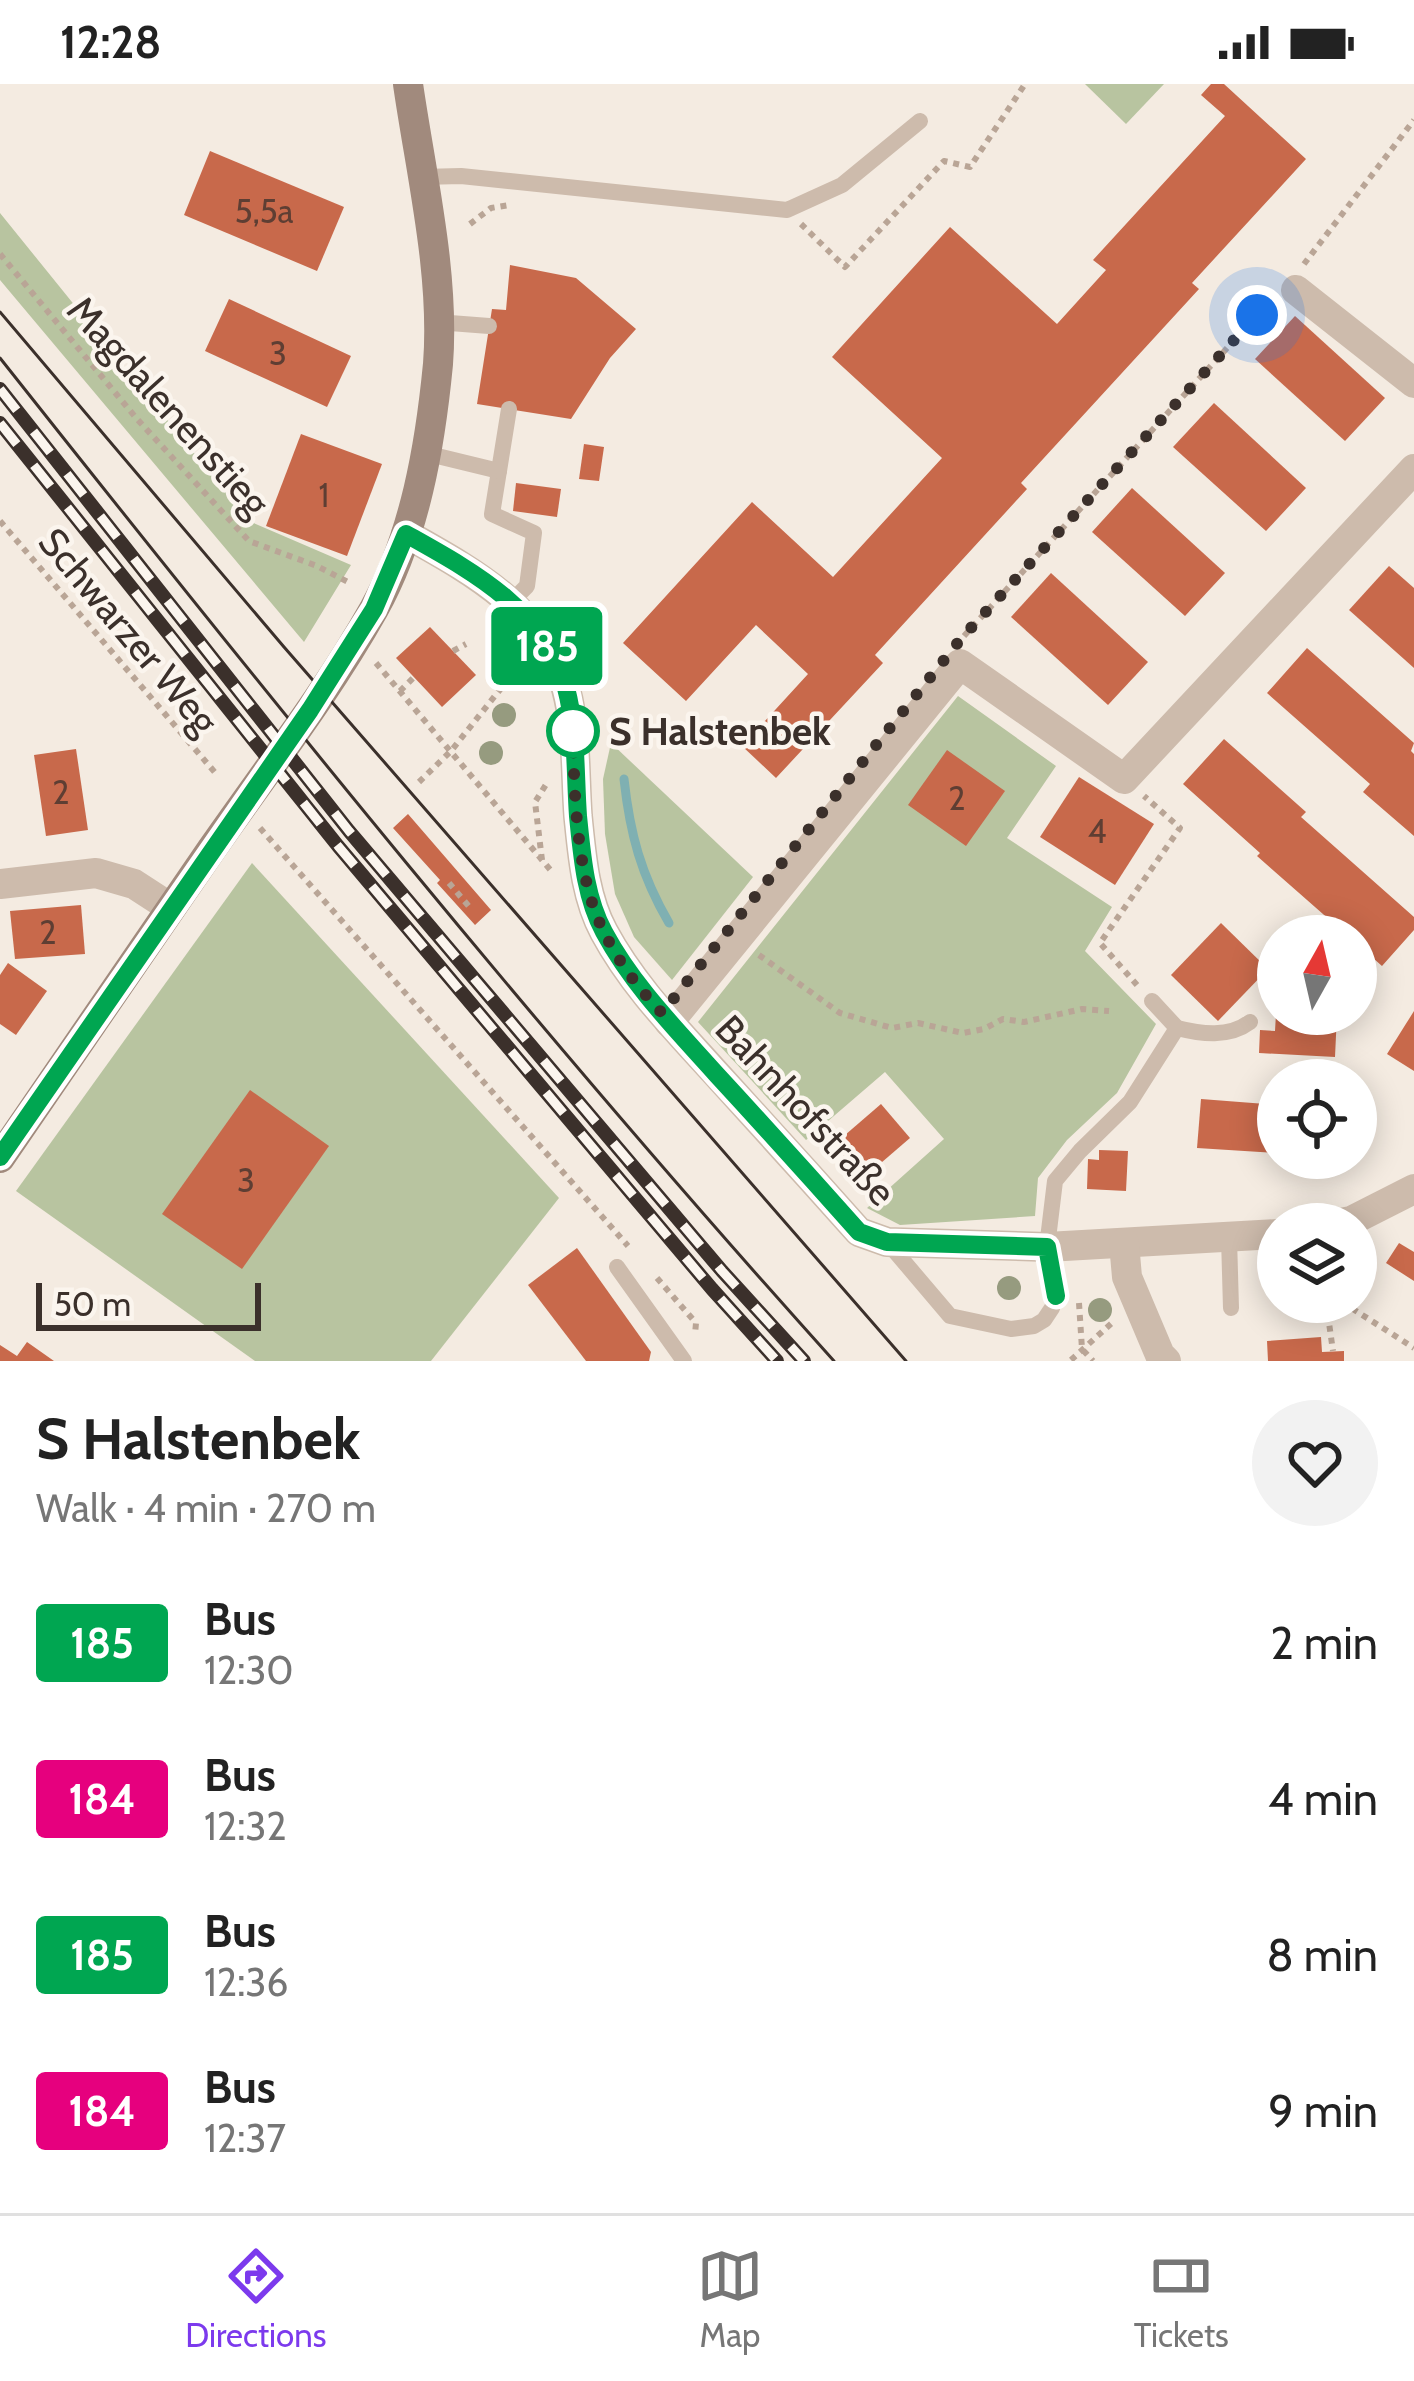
<!DOCTYPE html>
<meta charset="utf-8">
<style>
body{margin:0;font-family:Cabin,sans-serif;background:#f2f2f2;color:#222;height:100vh;display:flex;flex-direction:column;font-size:45px;white-space:nowrap}
*{box-sizing:border-box;margin:0}
p{font-size:39px;color:#767676}
.icon{flex:none;width:66px;height:66px;fill:none;stroke:currentColor;stroke-width:2;stroke-linecap:round;stroke-linejoin:round}
.map{position:relative;height:1277px;overflow:hidden}
.details{display:flex;flex-direction:column;background:#fff;flex:1}
.details>*{flex:none}
.badge{padding:0 24px;border-radius:9px;font-size:42px;line-height:78px}
.needle{width:78px;rotate:8deg}
.controls{position:absolute;left:1257px;top:831px;display:grid;gap:24px}
.controls a{display:grid;place-items:center;width:120px;height:120px;border-radius:50%;background:#fff;box-shadow:0 6px 30px #0003;font-size:60px}
.scale{position:absolute;left:36px;bottom:30px;width:225px;box-sizing:border-box;padding-left:12px;border:6px solid #3b302b;border-top:0;font-size:33px;line-height:42px;white-space:nowrap;color:#3b302b;-webkit-text-stroke:9px #fbf5ee;paint-order:stroke}
.you{position:absolute;width:60px;height:60px;margin:-30px;border:9px solid #fff;border-radius:50%;background:#1a73e8;box-shadow:0 0 0 18px #1a73e833}
.map>.badge{position:absolute;translate:-50% -50%;box-shadow:0 0 0 6px #fff}
.round{display:grid;place-items:center;flex:none;width:126px;height:126px;border-radius:63px;background:#f2f2f2}
.headline{display:flex;align-items:center;justify-content:space-between;height:204px;padding:0 36px}
h1{font-size:57px;font-weight:700;line-height:90px}
ul{padding:0;list-style:none}
li{display:flex;align-items:center;gap:36px;height:156px;padding:0 36px}
li div{flex:1}
li b{display:block;font-size:45px}
li em{font-style:normal}
li .badge{min-width:132px;font-weight:700;text-align:center}
.status{display:flex;justify-content:space-between;align-items:center;height:84px;padding:0 60px;background:#fff;direction:ltr}
.status svg{height:33px;fill:currentColor}
.tab-bar{display:flex;justify-content:space-around;align-items:center;height:168px;border-top:3px solid #e0e0e0;background:#fff;font-size:33px;color:#767676}
.tab-bar a{display:grid;justify-items:center;gap:6px}
.tab-bar .active{color:#7c3aed}
.map>svg:first-child{display:block}
</style>
<div class="status"><b>12:28</b><svg viewBox="0 0 49 12"><path d="M0 12V9h3v3zM5 12V6h3v6zM10 12V3h3v9zM15 12V0h3v12zM26 1h20v11H26zM47 4h2v5h-2z"/></svg></div>
<div class="map">
<svg width="1414" height="1277" viewBox="0 0 1414 1277">
<rect width="100%" height="100%" fill="#f4ebe1"/>
<g fill="#b8c4a0">
<path d="M1085,0H1164L1126,40Z"/>
<path d="M0,129L249,437L351,481L304,558L0,196Z"/>
<path d="M958,612L1056,682L1007,754L1112,823L1085,867L1156,940L1117,1009L1067,1056L1038,1094L1035,1132L900,1141L867,1124L944,1055L885,988L806,1056L698,938Z"/>
<path d="M611,659L753,793L672,896L634,853L615,810L605,750L603,695Z"/>
<path d="M252,779L559,1114L431,1277H255L16,1107Z"/>
</g>
<g fill="none" stroke-linecap="round" stroke-linejoin="round">
<path stroke="#7fb0b2" stroke-width="9" d="M624,695C630,750 641,791 669,839"/>
</g>
<g fill="#c8694b">
<path d="M1211,0H1224L1306,75L1192,199L1199,205L1021,399L1027,405L875,571L883,579L776,694L742,662L808,590L756,541L686,617L623,559L752,418L833,493L942,374L832,273L950,143L1057,240L1106,186L1093,176L1225,32L1201,11Z"/>
<path d="M210,67L344,123L317,187L184,131Z"/>
<path d="M510,181L576,194L636,245L610,274L571,335L477,320L492,225L506,226Z"/>
<path d="M229,215L351,272L327,323L205,267Z"/>
<path d="M1295,232L1385,314L1345,357L1255,275Z"/>
<path d="M1214,319L1306,404L1266,447L1173,363Z"/>
<path d="M301,350L382,380L347,472L266,442Z"/>
<path d="M584,360L604,363L599,397L579,395Z"/>
<path d="M516,399L561,405L557,433L513,427Z"/>
<path d="M1132,404L1225,489L1185,532L1092,448Z"/>
<path d="M1389,482L1414,504V584L1349,526Z"/>
<path d="M1051,489L1148,578L1108,621L1011,533Z"/>
<path d="M430,543L476,591L442,623L396,574Z"/>
<path d="M1307,564L1414,659L1411,667L1414,670V752L1363,708L1370,700L1267,609Z"/>
<path d="M1224,655L1306,728L1301,733L1414,833V846L1382,882L1356,859V852H1348L1257,772L1260,769L1183,700Z"/>
<path d="M76,665L88,746L46,752L34,671Z"/>
<path d="M947,666L1005,707L966,762L908,721Z"/>
<path d="M1079,693L1154,740L1115,801L1040,753Z"/>
<path d="M408,730L491,826L475,841L437,799L440,796L393,744Z"/>
<path d="M81,821L85,870L15,875L10,827Z"/>
<path d="M1221,839L1268,885L1218,937L1171,891Z"/>
<path d="M8,879L47,907L16,951L0,940V891Z"/>
<path d="M1414,927V987L1387,970Z"/>
<path d="M1276,930H1337L1335,973L1259,969L1260,946L1275,947Z"/>
<path d="M250,1006L329,1062L242,1185L162,1130Z"/>
<path d="M1201,1015L1278,1021V1069L1197,1064Z"/>
<path d="M881,1020L910,1054L860,1097L830,1064Z"/>
<path d="M1099,1066L1128,1067L1126,1107L1087,1105L1088,1075L1099,1076Z"/>
<path d="M1399,1159L1414,1168V1197L1386,1179Z"/>
<path d="M577,1164L651,1268L649,1277H586L528,1201Z"/>
<path d="M1321,1253L1322,1268L1344,1267V1277H1268L1267,1257Z"/>
<path d="M27,1258L54,1277H0V1261L17,1272Z"/>
</g>
<g fill="none" stroke-linecap="round" stroke-linejoin="round">
<g stroke="#b9a596" stroke-width="6" stroke-dasharray="6 6" stroke-linecap="butt">
<path d="M470,140L491,124L509,121"/>
<path d="M801,140L845,183L944,77L970,83L1025,0"/>
<path d="M0,170L137,335L249,457L317,482L352,500"/>
<path d="M1304,180L1414,36"/>
<path d="M0,437L218,692"/>
<path d="M964,552L1271,216"/>
<path d="M453,567L466,560"/>
<path d="M376,579L553,789"/>
<path d="M400,607L414,593"/>
<path d="M419,698L451,667L522,578"/>
<path d="M260,744L628,1162"/>
<path d="M542,776L535,718L547,699"/>
<path d="M449,799L472,826"/>
<path d="M759,871L840,929L892,944L918,939L963,949L984,945L1003,935L1024,938L1082,925L1109,927"/>
<path d="M1137,901L1100,859L1180,744L1144,712"/>
<path d="M657,1194L696,1239L695,1250"/>
<path d="M1326,1218L1333,1267"/>
<path d="M1342,1218L1414,1264"/>
<path d="M1079,1219L1082,1265L1093,1277"/>
<path d="M1071,1276L1113,1238"/>
</g>
<g stroke="#cdbbac" stroke-width="16">
<path d="M422,93L461,92L787,126L842,101L920,37"/>
<path d="M437,238L489,242"/>
<path d="M509,325L492,430L534,449L527,502L512,517"/>
<path d="M425,369L499,387"/>
<path d="M1177,944C1201,950 1229,954 1250,938"/>
<path d="M1229,1154L1231,1224"/>
<path d="M888,1159L950,1232L1011,1245L1034,1242L1044,1236L1052,1224L1056,1212L1047,1163L1055,1097L1080,1067L1130,1018L1177,944L1152,917"/>
<path d="M617,1183L684,1277"/>
</g>
<g stroke="#cdbbac" stroke-width="30">
<path d="M1296,206L1414,299"/>
<path d="M406,450C472,487 544,526 566,605C577,645 575,690 578,732C582,771 585,813 604,848C632,900 672,941 711,984C761,1039 810,1093 859,1148L887,1158L1047,1163L1278,1150"/>
<path d="M0,800L96,789L134,800L171,824"/>
<path d="M669,938L960,580L1124,695L1414,385"/>
<path d="M1335,1140L1351,1137L1414,1105"/>
<path d="M1124,1159L1127,1193L1160,1271L1166,1277"/>
</g>
<path stroke="#a18a7d" stroke-width="30" d="M0,1074C70,971 140,868 211,766C266,687 327,609 374,525C415,451 430,363 438,280C445,190 421,90 408,0"/>
<g stroke="#3b302b" stroke-width="3">
<path d="M0,228L284,563L906,1277"/>
<path d="M0,274C270,615 543,954 834,1277"/>
</g>
<g stroke="#3b302b" stroke-width="14">
<g id="rail">
<path d="M0,305L349,747L722,1187L804,1277"/>
<path d="M0,339L338,762L712,1205L777,1277"/>
</g>
</g>
<use href="#rail" stroke="#fbf5ee" stroke-width="9" stroke-dasharray="27" stroke-linecap="butt"/>
</g>
<g fill="#969b7f">
<circle cx="504" cy="631" r="12"/>
<circle cx="491" cy="669" r="12"/>
<circle cx="1009" cy="1204" r="12"/>
<circle cx="1100" cy="1226" r="12"/>
</g>
<g fill="none" stroke-linecap="round" stroke-linejoin="round">
<g stroke="#fff" stroke-width="27">
<path id="line" d="M0,1073L310,626L374,525L406,450C472,487 544,525 566,604C577,645 575,690 578,732C582,771 585,813 604,848C633,902 676,945 717,991C765,1043 812,1095 859,1148L887,1158L1047,1163L1056,1212"/>
</g>
<use href="#line" stroke="#00a651" stroke-width="18"/>
<path stroke="#3b302b" stroke-width="12" stroke-dasharray="0 21.6" d="M573,647C574,707 576,790 602,844C617,876 638,904 662,929L960,556L1257,231"/>
</g>
<circle fill="#fff" stroke="#00a651" stroke-width="6" cx="573" cy="647" r="24"/>
<g text-anchor="middle" dominant-baseline="central" stroke-width="9" stroke-linejoin="round" paint-order="stroke">
<g font-size="33" fill="#5e3e33">
<text x="264" y="127">5,5a</text>
<text x="278" y="269">3</text>
<text x="324" y="411">1</text>
<text x="61" y="708">2</text>
<text x="957" y="714">2</text>
<text x="1097" y="747">4</text>
<text x="48" y="848">2</text>
<text x="246" y="1096">3</text>
</g>
<g font-size="39" fill="#3b302b" stroke="#fbf5ee">
<text transform="translate(169 322) rotate(48)">Magdalenenstieg</text>
<text transform="translate(129 547) rotate(50)">Schwarzer Weg</text>
<text transform="translate(806 1026) rotate(47)">Bahnhofstraße</text>
</g>
<g font-size="39" font-weight="bold" fill="#3b302b" stroke="#fbf5ee" text-anchor="start">
<text x="609" y="647">S Halstenbek</text>
</g>
</g>
</svg>
<div class="controls">
<a><svg class="needle" viewBox="-14 -14 28 28"><path d="M0-13l5 13h-10z" fill="#e53935"/><path d="M0 13l5-13h-10z" fill="#767676"/></svg></a>
<a><svg class="icon" aria-label="locate" viewBox="0 0 24 24"><circle cx="12" cy="12" r="6"/><path d="M12 2v4M12 18v4M2 12h4M18 12h4"/></svg></a>
<a><svg class="icon" aria-label="layers" viewBox="0 0 24 24"><path d="M12 4l9 5-9 5-9-5zM3 14l9 5 9-5"/></svg></a>
</div>
<div class="scale">50 m</div>
<div class="you" style="left:1257px;top:231px"></div>
<b class="badge" style="left:547px;top:562px;background:#00a651;color:#fff">185</b>
</div>
<section class="details">
<div class="headline"><div><h1>S Halstenbek</h1><p>Walk · 4 min · 270 m</p></div><a class="round"><svg class="icon" aria-label="heart" viewBox="0 0 24 24"><path d="M12 20l-8-8c-3-5 5-10 8-4 3-6 11-1 8 4z"/></svg></a></div>
<ul>
<li><span class="badge" style="background:#00a651;color:#fff">185</span><div><b>Bus</b><p>12:30</p></div><em>2 min</em></li>
<li><span class="badge" style="background:#e6007e;color:#fff">184</span><div><b>Bus</b><p>12:32</p></div><em>4 min</em></li>
<li><span class="badge" style="background:#00a651;color:#fff">185</span><div><b>Bus</b><p>12:36</p></div><em>8 min</em></li>
<li><span class="badge" style="background:#e6007e;color:#fff">184</span><div><b>Bus</b><p>12:37</p></div><em>9 min</em></li>
</ul>
</section>
<nav class="tab-bar">
<a class="active"><svg class="icon" aria-label="directions" viewBox="0 0 24 24"><path d="M12 3l9 9-9 9-9-9zM9 14v-3h6M13 9l2 2-2 2"/></svg>Directions</a>
<a><svg class="icon" aria-label="map" viewBox="0 0 24 24"><path d="M3 6l6-2 6 2 6-2v14l-6 2-6-2-6 2zM9 4v14M15 6v14"/></svg>Map</a>
<a><svg class="icon" aria-label="tickets" viewBox="0 0 24 24"><path d="M3 7h18v10H3zM15 7v10"/></svg>Tickets</a>
</nav>
